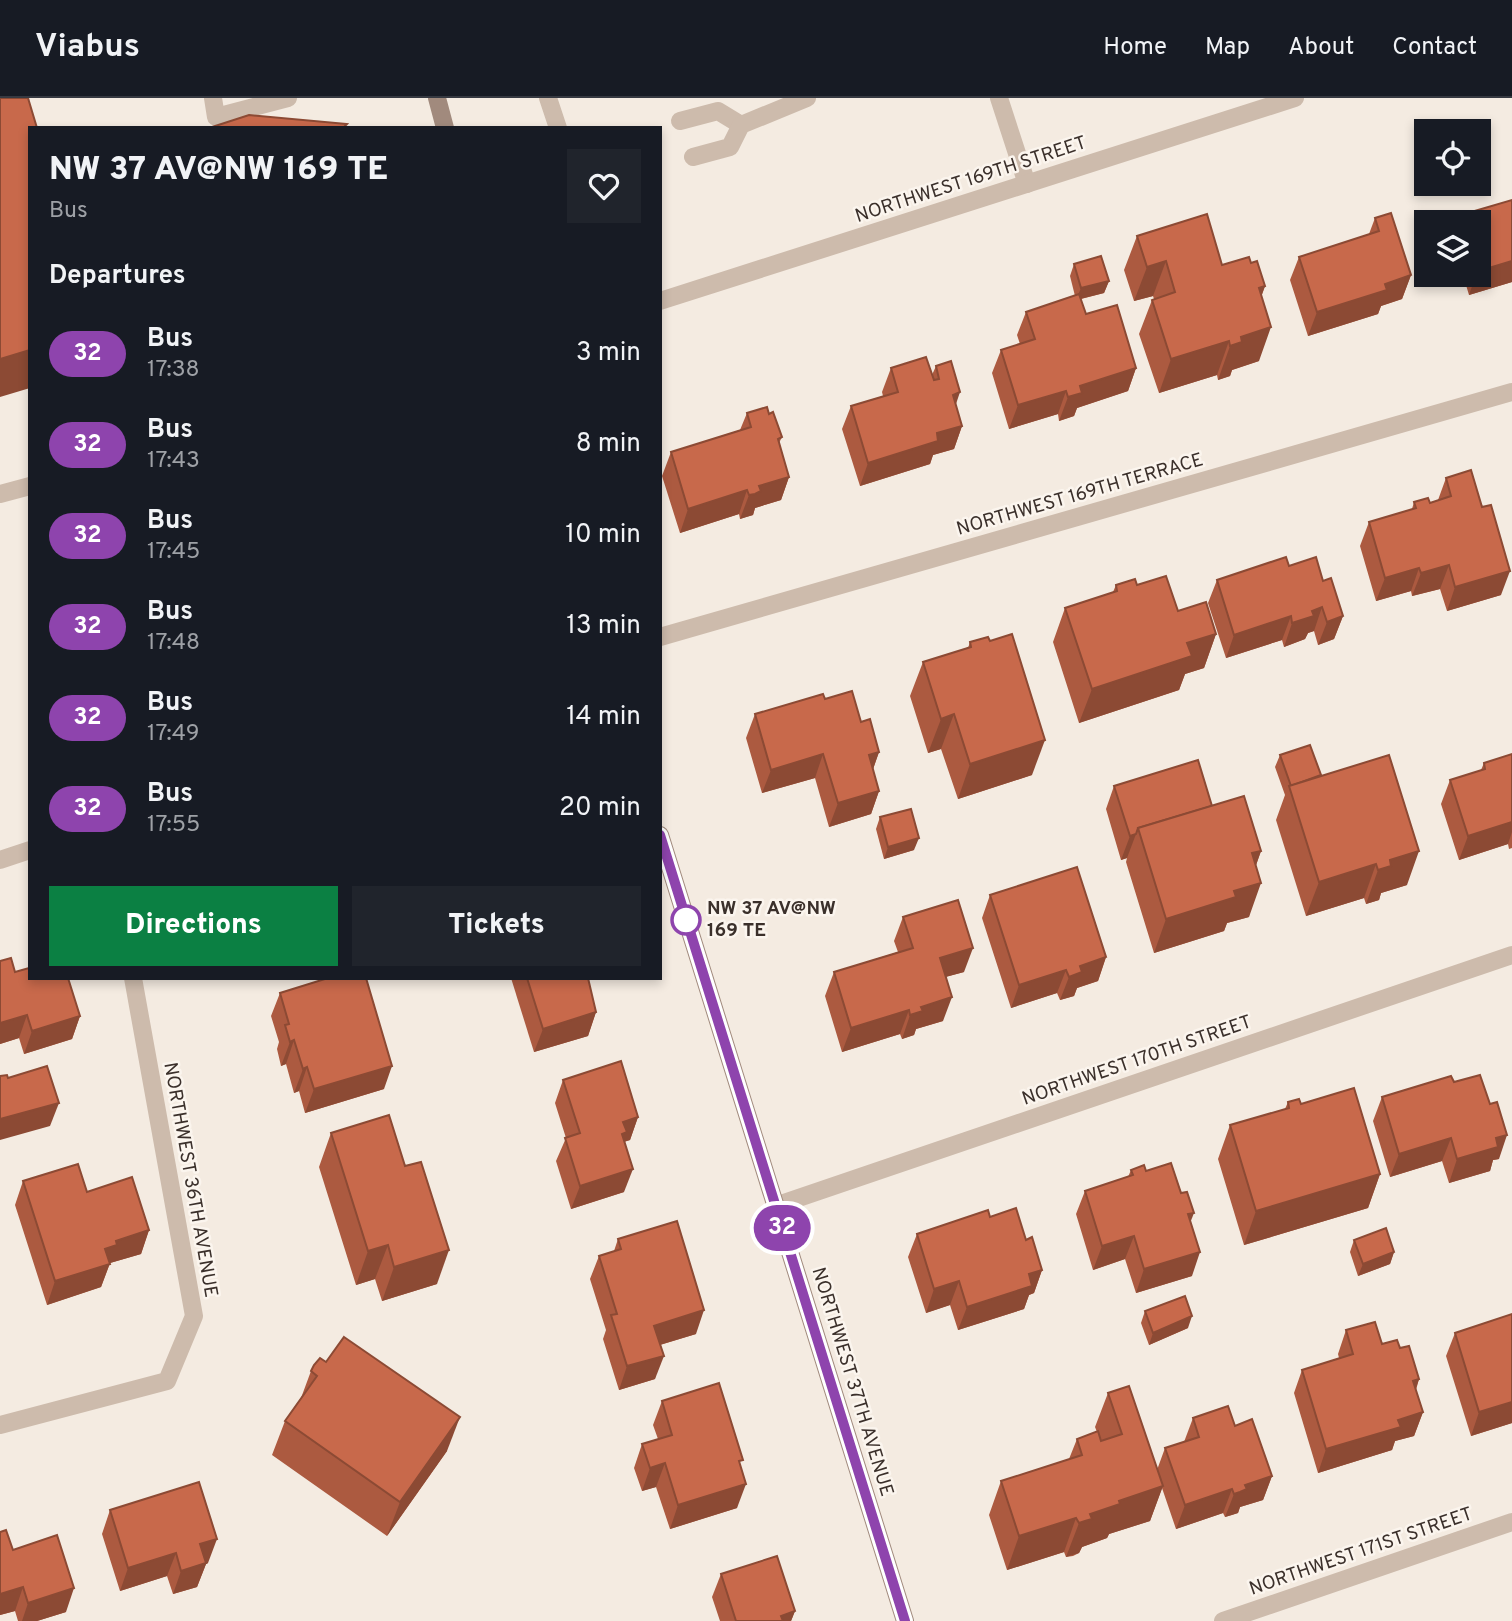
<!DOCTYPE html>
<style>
body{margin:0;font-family:Overpass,sans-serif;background:#20242c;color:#f1f3f6;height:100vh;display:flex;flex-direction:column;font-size:26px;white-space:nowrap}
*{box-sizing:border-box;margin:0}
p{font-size:23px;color:#9ea1a6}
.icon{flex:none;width:38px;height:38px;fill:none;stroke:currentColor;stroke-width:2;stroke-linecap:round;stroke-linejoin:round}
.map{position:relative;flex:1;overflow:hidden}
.side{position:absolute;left:28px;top:28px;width:634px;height:854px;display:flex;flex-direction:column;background:#171b24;border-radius:0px;box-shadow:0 4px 10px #0003}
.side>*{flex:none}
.badge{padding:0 14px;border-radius:23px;font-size:24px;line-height:46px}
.tools{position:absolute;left:1414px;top:21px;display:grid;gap:14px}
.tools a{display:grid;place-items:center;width:77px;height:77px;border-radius:0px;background:#171b24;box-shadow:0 4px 10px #0003;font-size:35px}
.map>.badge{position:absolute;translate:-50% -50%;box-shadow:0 0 0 4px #fff}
h2{padding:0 21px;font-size:26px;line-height:63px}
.round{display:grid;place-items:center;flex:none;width:74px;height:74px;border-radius:0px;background:#20242c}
.summary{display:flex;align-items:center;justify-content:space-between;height:119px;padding:0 21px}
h1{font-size:33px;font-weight:800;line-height:52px}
.cta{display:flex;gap:14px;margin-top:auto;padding:14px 21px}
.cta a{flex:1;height:80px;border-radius:0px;background:#0b8043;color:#fff;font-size:28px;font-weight:800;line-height:80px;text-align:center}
.cta a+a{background:#20242c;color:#f1f3f6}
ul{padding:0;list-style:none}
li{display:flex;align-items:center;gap:21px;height:91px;padding:0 21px}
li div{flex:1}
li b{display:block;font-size:26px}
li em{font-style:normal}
li .badge{min-width:77px;font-weight:700;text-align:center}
header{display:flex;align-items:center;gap:42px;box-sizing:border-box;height:98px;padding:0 35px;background:#171b24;border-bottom:2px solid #363941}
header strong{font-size:33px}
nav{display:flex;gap:38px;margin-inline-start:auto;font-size:24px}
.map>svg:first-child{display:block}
</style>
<header>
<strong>Viabus</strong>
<nav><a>Home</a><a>Map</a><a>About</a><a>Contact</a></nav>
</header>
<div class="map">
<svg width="1512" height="1523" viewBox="0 0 1512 1523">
<rect width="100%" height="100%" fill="#f4ebe1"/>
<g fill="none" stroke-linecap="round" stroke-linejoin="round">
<g stroke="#cdbbac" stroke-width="18">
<path d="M213,0L216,19L288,0"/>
<path d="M548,0L558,30"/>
<path d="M999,0L1027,86"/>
<path d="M680,23L718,13L741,27"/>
<path d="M693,59L730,49L741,27L807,0"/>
</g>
<g stroke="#cdbbac" stroke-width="18">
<path d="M660,203L1295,0"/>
<path d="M0,396L30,388"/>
<path d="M660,539L1512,294"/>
<path d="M0,762L30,752"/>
<path d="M775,1108L1512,857"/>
<path d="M0,1327L167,1283L194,1218L133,880"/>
<path d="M1223,1523L1512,1424"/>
</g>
<g stroke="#a18a7d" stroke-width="18">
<path d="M437,0L445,30"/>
<path d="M660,737L905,1523"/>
</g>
</g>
<g fill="#ac5a40">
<path d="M1512,102V184L1469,197L1463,177H1479V124H1458L1461,117Z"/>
<path d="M1375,120L1411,177L1402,201L1381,208L1378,216L1308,238L1290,182L1299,159L1369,136Z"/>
<path d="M1137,138L1222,167L1251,165L1265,188L1261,199L1259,263L1232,272L1230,278L1218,282L1217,277L1159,295L1139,236L1152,202L1154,201L1153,198L1134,203L1124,172Z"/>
<path d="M1074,166L1109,183L1104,195L1081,201L1086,216L1136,270L1128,293L1077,310L1074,318L1059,323L1058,316L1009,331L992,275L1001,252L1020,246L1017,237L1026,214L1075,198L1070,178Z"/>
<path d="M936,268L956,307L962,328L954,351L933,357L930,366L860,388L842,331L851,308L883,298L882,294L891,270L932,277Z"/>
<path d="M747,315L769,316L782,339L779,345L789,379L781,402L755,410L753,417L746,419L740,421L739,416L680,435L662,378L671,354L740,332Z"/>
<path d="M1446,380L1501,497L1447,513L1440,491L1412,498L1411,493L1376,503L1360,448L1369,424L1412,411L1414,404L1430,405L1438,402Z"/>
<path d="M1289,468L1323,483L1343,518L1334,541L1318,547L1314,533L1308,535L1305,541L1284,549L1282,542L1226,560L1208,505L1217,482Z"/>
<path d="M1116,487H1137L1178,513L1216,536L1204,570L1185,576L1179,592L1079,625L1053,544L1065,510L1113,494Z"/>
<path d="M970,544L1032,677L958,701L941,651L928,655L910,598L923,564L968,550Z"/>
<path d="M825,601L861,624L879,654L873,671L879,693L871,716L829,729L815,680L762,695L746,640L755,616Z"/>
<path d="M1512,656V750L1509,751L1508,746L1459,762L1441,706L1450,682L1481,672L1484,665Z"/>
<path d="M1280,657L1407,787L1381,795L1379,802L1366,806L1364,800L1306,818L1276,722L1285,697L1275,669Z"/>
<path d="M1114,688L1212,708L1261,753L1256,767L1249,819L1227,825L1224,833L1154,855L1126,764L1127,760L1121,762L1106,711Z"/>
<path d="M880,719L914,752L884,761L876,731Z"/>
<path d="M990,797L1106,859L1098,883L1077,890L1074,898L1060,902L1057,895L1011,910L982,820Z"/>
<path d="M903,819L964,874L945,879L943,923L916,931L914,937L902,941L900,936L842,954L825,898L834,874L898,854L894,843Z"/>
<path d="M0,863L15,874L30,880L80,918L72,941L24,956L19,940L0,946Z"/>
<path d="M511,880H588L596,914L588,938L534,954Z"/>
<path d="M280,895L384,991L305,1015L299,993L294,995L286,966L281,968L277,951L279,944L271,918Z"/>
<path d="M563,982L638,1019L630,1042L624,1044V1094L571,1111L556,1063L566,1040L555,1005Z"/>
<path d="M1454,984L1499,1061L1493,1062L1490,1073L1449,1085L1442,1063L1390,1079L1373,1023L1382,999Z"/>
<path d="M1288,1004L1301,1006L1380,1076L1368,1110L1244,1147L1218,1061L1230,1027L1285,1011Z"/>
<path d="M331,1035L437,1186L382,1203L375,1181L356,1187L319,1069Z"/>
<path d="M1131,1072L1190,1124L1192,1178L1136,1195L1125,1161L1093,1172L1076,1116L1085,1093L1128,1079Z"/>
<path d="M23,1083L87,1094L149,1132L141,1156L110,1165L101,1189L47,1207L15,1107Z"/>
<path d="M990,1119L1026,1142L1042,1172L1034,1195L1029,1197L1024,1211L958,1232L950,1207L926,1215L908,1159L917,1136Z"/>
<path d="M618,1141L696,1236L660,1247L655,1281L619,1292L603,1241L606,1232L590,1181L599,1158L614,1153Z"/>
<path d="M1354,1142L1394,1154L1390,1166L1358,1178L1350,1154Z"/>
<path d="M1145,1213L1188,1230L1149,1247L1141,1225Z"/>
<path d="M1346,1232L1382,1246L1400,1250L1419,1281L1416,1292L1423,1314L1414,1338L1395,1343L1392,1352L1318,1375L1294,1295L1302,1272L1339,1260L1338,1256Z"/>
<path d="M1455,1235L1512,1325L1471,1338L1446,1258Z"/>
<path d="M311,1273L447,1353L387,1438L272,1357L285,1323L301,1300Z"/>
<path d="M1108,1295L1157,1372L1165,1350L1184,1344L1193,1320L1235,1328L1272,1378L1263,1402L1240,1409L1238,1415L1232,1417L1225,1419L1223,1415L1176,1431L1162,1390L1150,1423L1109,1436L1107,1440L1082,1449L1079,1455L1073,1458L1066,1459L1064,1454L1007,1472L989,1417L1001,1383L1069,1361L1077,1341L1097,1334L1095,1329Z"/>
<path d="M662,1303L740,1368L737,1410L670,1431L656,1389L642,1393L634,1370L642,1346L658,1341L653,1327Z"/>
<path d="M110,1412L208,1465L206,1466L197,1489L173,1496L167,1478L120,1493L102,1436Z"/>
<path d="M0,1434L13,1452L66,1514L37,1523H18L15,1513L0,1517Z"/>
<path d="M721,1476L795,1513L791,1523H720L712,1499Z"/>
</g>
<g fill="#8c4a34">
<path d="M1166,163L1153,198L1134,203L1147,169Z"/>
<path d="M1512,163V184L1469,197L1476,177H1479V173Z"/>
<path d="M1411,177L1402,201L1381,208L1378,216L1308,238L1317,214L1385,186Z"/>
<path d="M1109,183L1104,195L1076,202L1081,190Z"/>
<path d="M1265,188L1253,222L1259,190Z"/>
<path d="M1271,229L1259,263L1232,272L1230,278L1218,282L1230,248L1241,239Z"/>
<path d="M1229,243L1217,277L1159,295L1171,261Z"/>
<path d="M30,252V290L0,299V261Z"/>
<path d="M1136,270L1128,293L1077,310L1074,318L1059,323L1068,299L1080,288Z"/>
<path d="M1066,293L1058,316L1009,331L1018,307Z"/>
<path d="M960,294L952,318L953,297Z"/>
<path d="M962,328L954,351L933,357L930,366L860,388L868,365L937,335Z"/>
<path d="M789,379L781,402L755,410L753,417L740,421L749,397L759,388Z"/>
<path d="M747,392L739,416L680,435L688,411Z"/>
<path d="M1449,467L1440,491L1412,498L1421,475Z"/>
<path d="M1419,470L1411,493L1376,503L1385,480Z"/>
<path d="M1510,473L1501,497L1447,513L1455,489Z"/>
<path d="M1322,509L1314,533L1308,535L1305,541L1284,549L1292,525L1312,513Z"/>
<path d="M1291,518L1282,542L1226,560L1234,537Z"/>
<path d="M1343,518L1334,541L1318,547L1327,524Z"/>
<path d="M1216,536L1204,570L1185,576L1179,592L1079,625L1092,591L1187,545Z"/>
<path d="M954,616L941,651L928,655L941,621Z"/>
<path d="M1045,642L1032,677L958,701L970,666Z"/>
<path d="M879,654L871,677L869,657Z"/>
<path d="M823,656L815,680L762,695L771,672Z"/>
<path d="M879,693L871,716L829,729L838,705Z"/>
<path d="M1512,724V734L1508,746L1459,762L1468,738Z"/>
<path d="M1136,736L1127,760L1121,762L1130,738Z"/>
<path d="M919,740L914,752L884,761L888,749Z"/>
<path d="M1261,753L1249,787L1252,755Z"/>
<path d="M1419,753L1407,787L1381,795L1379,802L1366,806L1378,772L1390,762Z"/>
<path d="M1376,766L1364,800L1306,818L1319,784Z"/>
<path d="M1261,785L1249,819L1227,825L1224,833L1154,855L1166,821L1234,793Z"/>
<path d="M973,850L964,874L931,883L940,860Z"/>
<path d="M1106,859L1098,883L1077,890L1074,898L1060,902L1069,879L1080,868Z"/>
<path d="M1066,872L1057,895L1011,910L1019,887Z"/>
<path d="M952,899L943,923L916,931L914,937L902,941L910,917L921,909Z"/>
<path d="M909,912L900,936L842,954L851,930Z"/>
<path d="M596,914L588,938L534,954L543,931Z"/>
<path d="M27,917L19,940L0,946V925Z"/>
<path d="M80,918L72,941L24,956L32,933Z"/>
<path d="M294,942L286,966L281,968L290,944Z"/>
<path d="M392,968L384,991L305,1015L314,991Z"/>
<path d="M307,969L299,993L294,995L303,971Z"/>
<path d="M59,1005L50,1028L0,1042V1021Z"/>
<path d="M638,1019L630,1042L623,1044L614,1060L623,1024Z"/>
<path d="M1507,1037L1499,1061L1493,1062L1490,1073L1449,1085L1457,1061L1496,1040Z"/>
<path d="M1451,1040L1442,1063L1390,1079L1399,1056Z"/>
<path d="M633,1071L624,1094L571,1111L580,1088Z"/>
<path d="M1380,1076L1368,1110L1244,1147L1256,1113Z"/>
<path d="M1194,1115L1185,1138L1188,1116Z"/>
<path d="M149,1132L141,1156L110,1165L101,1189L47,1207L55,1183L105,1151L116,1143Z"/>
<path d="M1134,1138L1125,1161L1093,1172L1102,1148Z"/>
<path d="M388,1147L375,1181L356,1187L368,1153Z"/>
<path d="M449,1152L437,1186L382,1203L394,1169Z"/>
<path d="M1200,1154L1192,1178L1136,1195L1144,1171Z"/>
<path d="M1394,1154L1390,1166L1358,1178L1363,1166Z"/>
<path d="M1042,1172L1034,1195L1029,1197L1024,1211L958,1232L967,1209L1029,1176Z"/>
<path d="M959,1183L950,1207L926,1215L934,1191Z"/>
<path d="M704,1212L696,1236L646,1251L654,1228Z"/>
<path d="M1192,1218L1188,1230L1149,1247L1153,1235Z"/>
<path d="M664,1258L655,1281L619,1292L627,1268Z"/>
<path d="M1419,1281L1411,1305L1413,1283Z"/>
<path d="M1512,1304V1325L1471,1338L1479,1314Z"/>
<path d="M1423,1314L1414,1338L1395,1343L1392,1352L1318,1375L1326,1351L1398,1322Z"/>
<path d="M460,1319L447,1353L387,1438L400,1404Z"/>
<path d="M665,1365L656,1389L642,1393L650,1370Z"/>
<path d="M1272,1378L1263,1402L1240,1409L1238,1415L1225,1419L1234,1396L1245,1387Z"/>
<path d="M746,1386L737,1410L670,1431L678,1407Z"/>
<path d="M1163,1388L1150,1423L1109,1436L1107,1440L1082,1449L1079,1455L1066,1459L1079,1425L1090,1416L1119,1403Z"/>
<path d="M1232,1391L1223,1415L1176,1431L1185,1407Z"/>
<path d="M1076,1420L1064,1454L1007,1472L1019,1438Z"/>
<path d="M217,1441L208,1465L206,1466L197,1489L173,1496L181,1473L200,1446Z"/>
<path d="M176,1455L167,1478L120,1493L128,1470Z"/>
<path d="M23,1489L15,1513L0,1517V1496Z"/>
<path d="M74,1490L66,1514L37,1523H22L28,1505Z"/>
<path d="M795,1513L791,1523H779L781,1518Z"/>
</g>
<g fill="#c8694b" stroke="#8c4a34" stroke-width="2">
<path d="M0,0H28L37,30H30V252L0,261Z"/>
<path d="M249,17L347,26L343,30H209Z"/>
<path d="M1512,102V163L1479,173V124H1463L1461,117Z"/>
<path d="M1391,115L1411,177L1385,186L1387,192L1317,214L1299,159L1379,133L1375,120Z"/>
<path d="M1207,116L1222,167L1249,159L1251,165L1257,163L1265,188L1259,190L1271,229L1241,239L1242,244L1230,248L1229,243L1171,261L1152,202L1175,194L1166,163L1147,169L1137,138Z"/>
<path d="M1101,158L1109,183L1081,190L1074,166Z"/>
<path d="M1079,196L1086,216L1117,207L1136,270L1080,288L1082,295L1068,299L1066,293L1018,307L1001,252L1035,241L1026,214Z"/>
<path d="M926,259L934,282L939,281L936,268L951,263L960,294L953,297L962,328L937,335L938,343L868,365L851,308L898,294L891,270Z"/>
<path d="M767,309L769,316L773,314L782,339L778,341L789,379L759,388L761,393L755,396L749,397L747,392L688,411L671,354L751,329L747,315Z"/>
<path d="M1471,372L1482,409L1491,407L1510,473L1455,489L1449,467L1421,475L1419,470L1385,480L1369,424L1416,410L1414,404L1428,400L1430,405L1451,398L1446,380Z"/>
<path d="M1286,459L1289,468L1316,459L1323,483L1331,480L1343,518L1327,524L1322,509L1312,513L1314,518L1292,525L1291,518L1234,537L1217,482Z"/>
<path d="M1166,478L1178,513L1206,504L1216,536L1187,545L1192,558L1092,591L1065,510L1117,493L1116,487L1135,481L1137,487Z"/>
<path d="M1012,536L1045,642L970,666L954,616L941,621L923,564L971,549L970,544L988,539L990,543Z"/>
<path d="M852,593L861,624L870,621L879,654L869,657L879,693L838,705L823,656L771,672L755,616L823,596L825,601Z"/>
<path d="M1310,647L1321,677L1291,688L1280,657Z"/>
<path d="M1512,656V724L1468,738L1450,682L1485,671L1484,665Z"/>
<path d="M1389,657L1419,753L1390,762L1391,768L1378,772L1376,766L1319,784L1289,688Z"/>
<path d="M1198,662L1212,708L1138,730L1136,736L1130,738L1114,688Z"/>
<path d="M1244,698L1261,753L1252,755L1261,785L1234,793L1236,799L1166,821L1138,730Z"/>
<path d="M911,711L919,740L888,749L880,719Z"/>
<path d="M1077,769L1106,859L1080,868L1082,874L1069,879L1066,872L1019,887L990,797Z"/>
<path d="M958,802L973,850L940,860L952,899L921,909L923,913L910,917L909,912L851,930L834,874L913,850L903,819Z"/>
<path d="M11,860L15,874L29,870L30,880H68L80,918L32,933L27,917L0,925V863Z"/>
<path d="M328,880H366L392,968L314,991L307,969L303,971L294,942L290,944L285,927L289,926L280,895Z"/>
<path d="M527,880H588L596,914L543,931Z"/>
<path d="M621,963L638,1019L623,1024L627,1034L622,1036L633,1071L580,1088L565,1040L580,1035L563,982Z"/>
<path d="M47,968L59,1005L0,1021V978L7,977L8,980Z"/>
<path d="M1480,977L1490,1006L1497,1004L1507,1037L1496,1040L1498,1049L1457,1061L1451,1040L1399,1056L1382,999L1451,978L1454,984Z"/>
<path d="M1354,990L1380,1076L1256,1113L1230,1027L1289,1010L1288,1004L1299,1001L1301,1006Z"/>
<path d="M389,1017L405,1068L421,1064L449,1152L394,1169L388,1147L368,1153L331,1035Z"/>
<path d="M1171,1065L1181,1095L1187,1094L1194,1115L1188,1116L1200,1154L1144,1171L1134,1138L1102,1148L1085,1093L1133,1077L1131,1072L1144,1067L1146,1073Z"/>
<path d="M78,1066L87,1094L132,1079L149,1132L116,1143L117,1147L105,1151L110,1166L55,1183L23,1083Z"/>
<path d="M1016,1110L1026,1142L1032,1139L1042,1172L1029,1176L1032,1188L967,1209L959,1183L934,1191L917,1136L988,1112L990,1119Z"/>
<path d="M677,1123L704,1212L654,1228L664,1258L627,1268L611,1217L617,1216L599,1158L621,1151L618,1141Z"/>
<path d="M1386,1130L1394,1154L1363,1166L1354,1142Z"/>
<path d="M1185,1198L1192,1218L1153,1235L1145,1213Z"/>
<path d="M1512,1216V1304L1479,1314L1455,1235Z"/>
<path d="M1375,1224L1382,1246L1397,1242L1400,1250L1409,1248L1419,1281L1413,1283L1423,1314L1398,1322L1401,1329L1326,1351L1302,1272L1353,1256L1346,1232Z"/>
<path d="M344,1239L460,1319L400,1404L285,1323L317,1278L311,1273L314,1267L320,1260L326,1264Z"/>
<path d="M719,1285L743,1362L739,1363L746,1386L678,1407L665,1365L650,1370L642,1346L672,1337L662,1303Z"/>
<path d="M1129,1288L1163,1388L1119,1403L1120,1406L1090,1416L1092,1421L1085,1423L1079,1425L1076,1420L1019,1438L1001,1383L1082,1357L1077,1341L1098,1333L1101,1343L1122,1336L1108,1295Z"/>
<path d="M1228,1308L1235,1328L1252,1321L1272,1378L1245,1387L1247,1391L1240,1394L1234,1396L1232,1391L1185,1407L1165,1350L1199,1339L1193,1320Z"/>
<path d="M199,1384L217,1441L200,1446L206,1465L181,1473L176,1455L128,1470L110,1412Z"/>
<path d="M6,1432L13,1452L57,1437L74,1490L28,1505L23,1489L0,1496V1434Z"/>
<path d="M777,1458L795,1513L781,1518L783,1523H736L721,1476Z"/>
</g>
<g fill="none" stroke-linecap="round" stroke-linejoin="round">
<g stroke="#fff" stroke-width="16">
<path id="line" d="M660,737L905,1523"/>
</g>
<use href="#line" stroke="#8e44ad" stroke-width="10"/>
</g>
<circle fill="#fff" stroke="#8e44ad" stroke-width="3.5" cx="686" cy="822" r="14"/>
<g text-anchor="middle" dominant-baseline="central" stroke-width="5" stroke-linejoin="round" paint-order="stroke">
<g font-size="19" fill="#3b302b" stroke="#fbf5ee">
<text transform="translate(971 82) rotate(-18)">NORTHWEST 169TH STREET</text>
<text transform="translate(1080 397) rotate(-16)">NORTHWEST 169TH TERRACE</text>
<text transform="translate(1137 963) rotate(-19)">NORTHWEST 170TH STREET</text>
<text transform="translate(190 1082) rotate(80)">NORTHWEST 36TH AVENUE</text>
<text transform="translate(852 1284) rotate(73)">NORTHWEST 37TH AVENUE</text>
<text transform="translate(1361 1454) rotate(-19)">NORTHWEST 171ST STREET</text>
</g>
<g font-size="19" font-weight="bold" fill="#3b302b" stroke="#fbf5ee" text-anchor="start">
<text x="707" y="811">NW 37 AV@NW<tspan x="707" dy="22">169 TE</tspan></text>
</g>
</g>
</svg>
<div class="tools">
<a><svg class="icon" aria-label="locate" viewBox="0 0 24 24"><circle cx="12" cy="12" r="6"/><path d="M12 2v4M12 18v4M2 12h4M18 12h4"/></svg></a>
<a><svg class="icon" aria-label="layers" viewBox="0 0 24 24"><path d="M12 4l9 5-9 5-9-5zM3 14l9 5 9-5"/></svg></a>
</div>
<b class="badge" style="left:782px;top:1130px;background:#8e44ad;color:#fff">32</b>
<section class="side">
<div class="summary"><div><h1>NW 37 AV@NW 169 TE</h1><p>Bus</p></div><a class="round"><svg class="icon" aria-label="heart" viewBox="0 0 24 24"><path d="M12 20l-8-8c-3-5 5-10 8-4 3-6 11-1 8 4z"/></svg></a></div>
<h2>Departures</h2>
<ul>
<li><span class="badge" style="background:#8e44ad;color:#fff">32</span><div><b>Bus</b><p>17:38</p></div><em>3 min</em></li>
<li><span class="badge" style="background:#8e44ad;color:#fff">32</span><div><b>Bus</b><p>17:43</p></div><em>8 min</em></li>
<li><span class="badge" style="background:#8e44ad;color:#fff">32</span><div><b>Bus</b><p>17:45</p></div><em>10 min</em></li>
<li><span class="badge" style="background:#8e44ad;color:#fff">32</span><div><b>Bus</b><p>17:48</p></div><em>13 min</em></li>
<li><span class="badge" style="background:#8e44ad;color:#fff">32</span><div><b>Bus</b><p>17:49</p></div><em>14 min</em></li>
<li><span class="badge" style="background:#8e44ad;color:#fff">32</span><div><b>Bus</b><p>17:55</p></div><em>20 min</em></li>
</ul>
<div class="cta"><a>Directions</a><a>Tickets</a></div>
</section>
</div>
